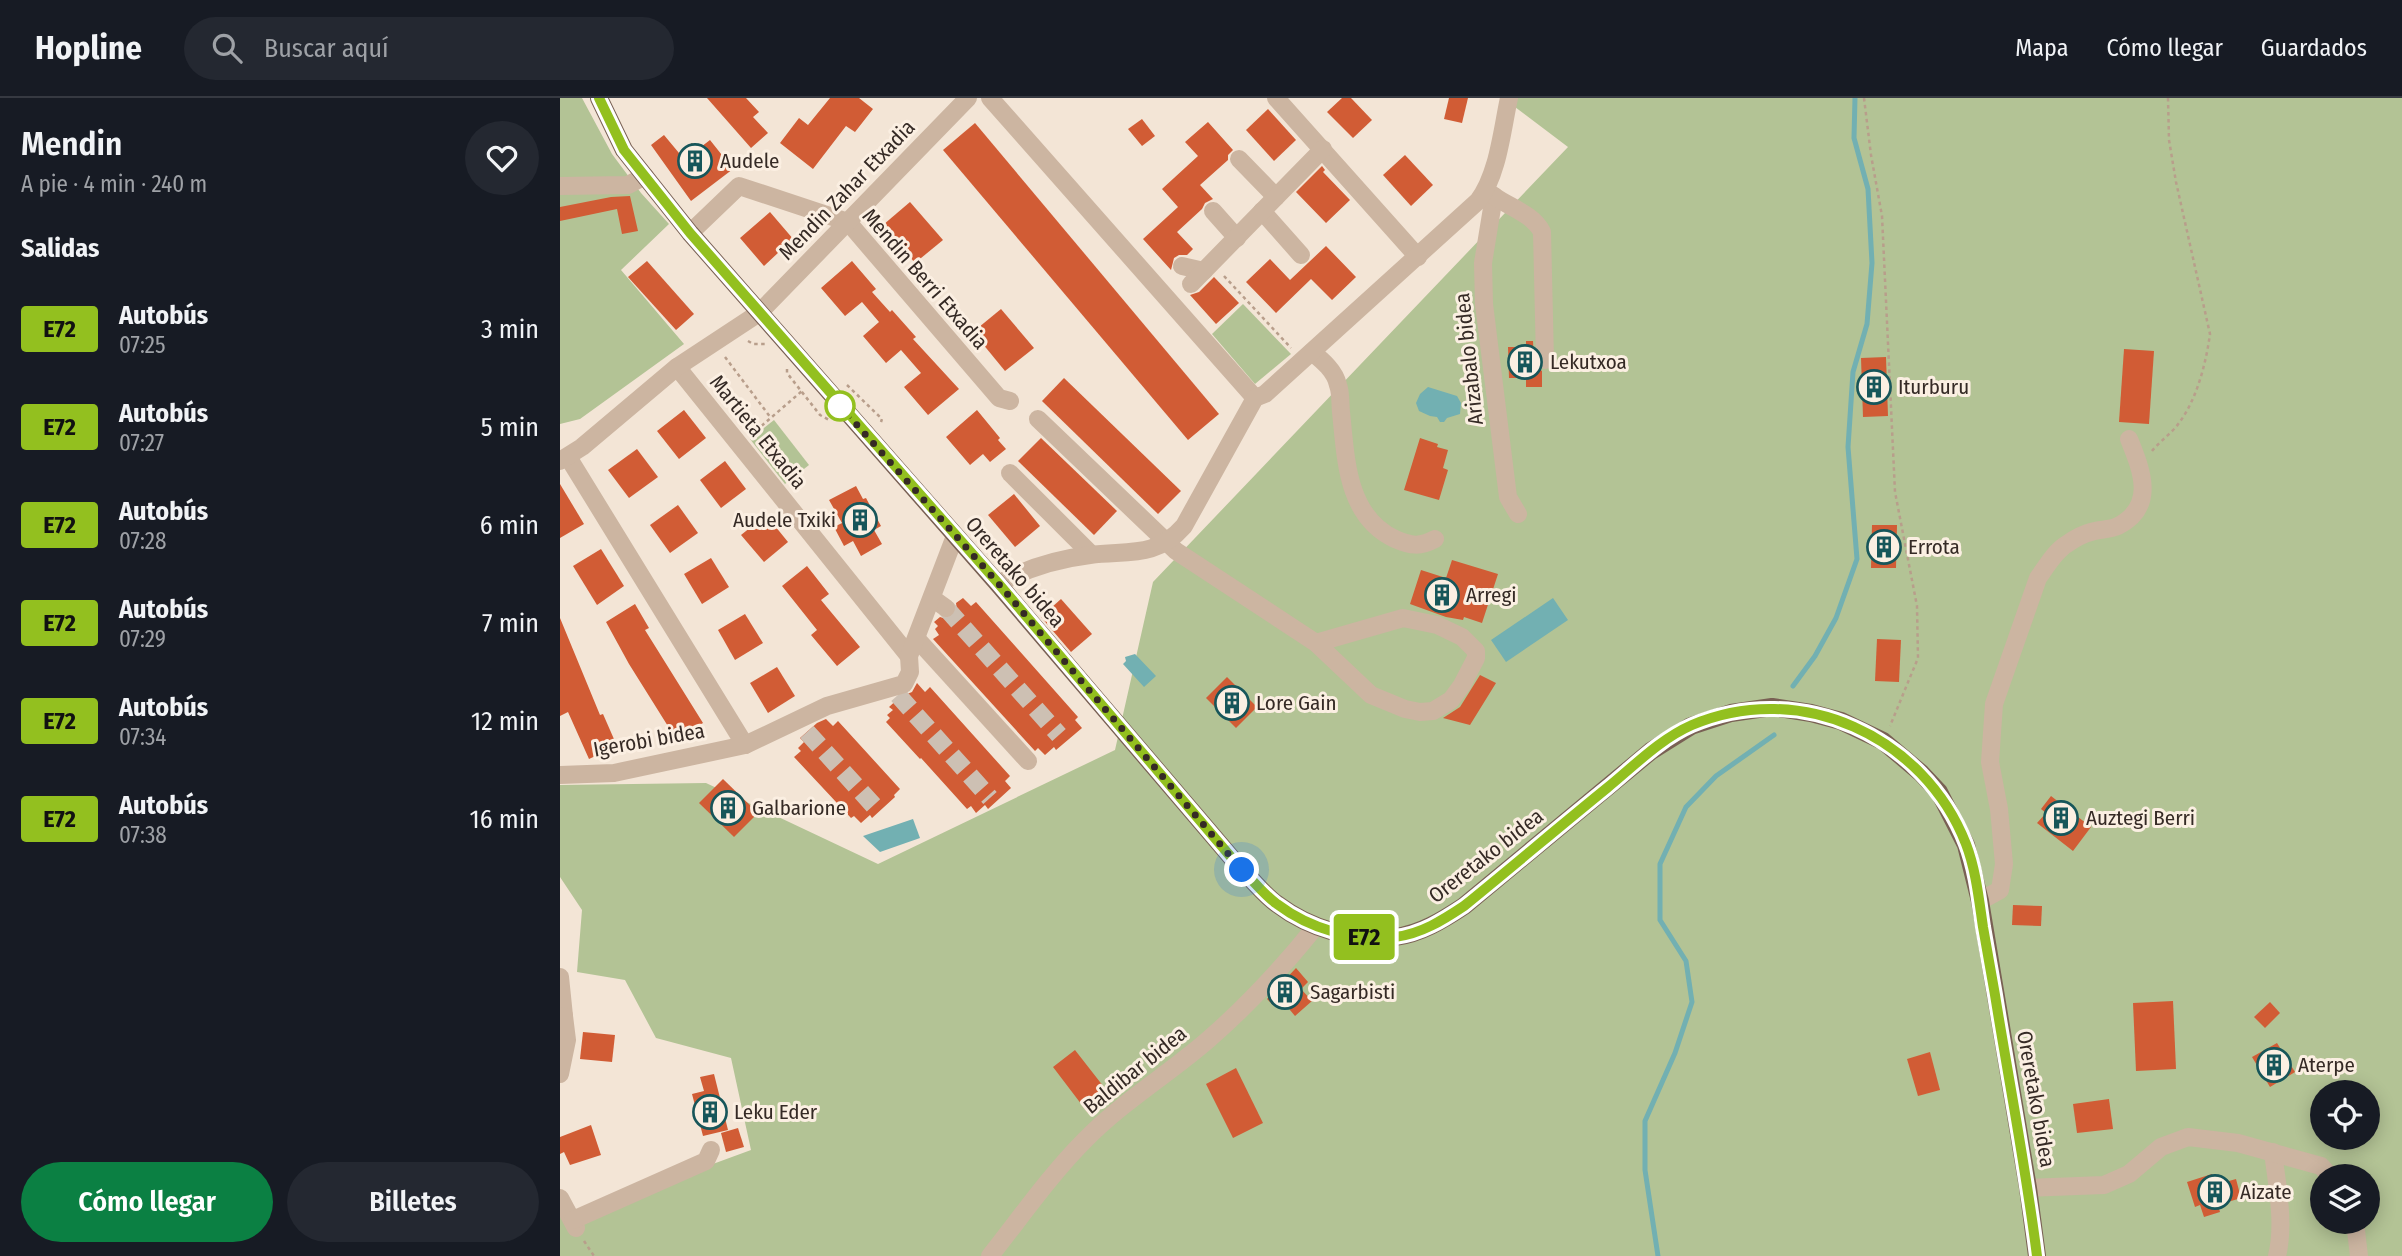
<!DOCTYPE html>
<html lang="es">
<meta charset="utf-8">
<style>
body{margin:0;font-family:"Fira Sans Condensed",sans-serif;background:#242831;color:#f1f3f6;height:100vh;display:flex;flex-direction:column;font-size:26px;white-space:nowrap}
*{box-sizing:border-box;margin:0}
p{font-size:23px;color:#9ea1a6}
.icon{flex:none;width:38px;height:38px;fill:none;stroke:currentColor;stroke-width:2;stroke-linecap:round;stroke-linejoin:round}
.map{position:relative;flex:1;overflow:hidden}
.details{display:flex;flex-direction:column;background:#171b24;width:560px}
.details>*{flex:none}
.badge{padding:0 14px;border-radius:5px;font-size:24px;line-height:46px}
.controls{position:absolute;left:1750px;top:982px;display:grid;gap:14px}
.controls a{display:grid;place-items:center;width:70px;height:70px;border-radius:50%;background:#171b24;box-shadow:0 4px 18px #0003;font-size:35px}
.you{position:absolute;width:35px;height:35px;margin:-18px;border:5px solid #fff;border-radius:50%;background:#1a73e8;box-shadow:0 0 0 10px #1a73e833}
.map>.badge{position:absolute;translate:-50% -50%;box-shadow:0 0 0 4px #fff}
h2{padding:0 21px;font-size:26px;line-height:63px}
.round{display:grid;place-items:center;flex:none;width:74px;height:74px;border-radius:37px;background:#242831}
.overview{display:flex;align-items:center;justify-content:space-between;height:119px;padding:0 21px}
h1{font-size:33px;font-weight:600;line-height:52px}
.action{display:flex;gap:14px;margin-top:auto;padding:14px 21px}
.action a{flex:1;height:80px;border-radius:42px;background:#0b8043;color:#fff;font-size:28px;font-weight:600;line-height:80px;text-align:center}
.action a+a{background:#242831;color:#f1f3f6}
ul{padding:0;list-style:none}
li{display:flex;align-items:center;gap:21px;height:98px;padding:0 21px}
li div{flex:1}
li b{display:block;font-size:26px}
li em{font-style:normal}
li .badge{min-width:77px;font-weight:700;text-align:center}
header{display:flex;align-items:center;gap:42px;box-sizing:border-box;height:98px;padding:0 35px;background:#171b24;border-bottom:2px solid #363941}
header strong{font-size:33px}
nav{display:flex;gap:38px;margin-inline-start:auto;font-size:24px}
.search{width:490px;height:63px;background:#242831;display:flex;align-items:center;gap:18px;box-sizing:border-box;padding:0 24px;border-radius:38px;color:#9ea1a6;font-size:26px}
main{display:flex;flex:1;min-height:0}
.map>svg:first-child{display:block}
</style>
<header>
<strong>Hopline</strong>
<div class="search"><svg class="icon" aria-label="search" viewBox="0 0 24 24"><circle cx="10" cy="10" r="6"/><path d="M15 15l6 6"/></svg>Buscar aquí</div>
<nav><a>Mapa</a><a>Cómo llegar</a><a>Guardados</a></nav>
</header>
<main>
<section class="details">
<div class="overview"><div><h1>Mendin</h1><p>A pie · 4 min · 240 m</p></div><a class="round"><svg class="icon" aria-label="heart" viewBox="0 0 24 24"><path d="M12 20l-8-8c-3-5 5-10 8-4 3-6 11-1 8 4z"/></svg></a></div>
<h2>Salidas</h2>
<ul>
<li><span class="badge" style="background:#93c01f;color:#111">E72</span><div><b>Autobús</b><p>07:25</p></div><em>3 min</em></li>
<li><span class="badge" style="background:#93c01f;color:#111">E72</span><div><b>Autobús</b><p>07:27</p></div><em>5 min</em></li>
<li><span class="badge" style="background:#93c01f;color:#111">E72</span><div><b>Autobús</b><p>07:28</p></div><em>6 min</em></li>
<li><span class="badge" style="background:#93c01f;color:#111">E72</span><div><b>Autobús</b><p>07:29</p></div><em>7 min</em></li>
<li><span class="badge" style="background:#93c01f;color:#111">E72</span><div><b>Autobús</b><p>07:34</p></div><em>12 min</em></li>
<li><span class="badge" style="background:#93c01f;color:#111">E72</span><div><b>Autobús</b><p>07:38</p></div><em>16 min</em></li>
</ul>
<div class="action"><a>Cómo llegar</a><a>Billetes</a></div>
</section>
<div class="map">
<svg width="1842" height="1158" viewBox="0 0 1842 1158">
<rect width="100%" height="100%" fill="#f3e5d6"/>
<g fill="#b3c395" fill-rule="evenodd">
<path d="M0,0H22L52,56L81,95L109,126L61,172L124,246L20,321L0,326Z"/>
<path d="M943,0H1842V1158H0V1092L14,1117L191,1052L171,960L96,940L65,882L17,874L22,812L0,779V687L146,685L318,766L555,652L593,484L1008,49ZM1762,994H1808V1040H1762ZM1762,1078H1808V1124H1762Z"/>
<path d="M683,206L731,256L695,286L652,236Z"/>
<path d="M214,322L249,367L225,386L190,341Z"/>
</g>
<g fill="#72b0b2">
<path d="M868,289L897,298L901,305L900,316L887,320L884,324H880L877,319L870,318L859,313L856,305L860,296Z"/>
<path d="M993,500L1008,522L946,564L931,542Z"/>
<path d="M575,556L596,578L584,589L563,566L566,563L565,559Z"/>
<path d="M353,721L360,740L320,754L303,738Z"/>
</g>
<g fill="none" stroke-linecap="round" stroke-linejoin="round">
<g stroke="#72b0b2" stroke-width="5">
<path d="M1233,588L1255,558L1276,520L1297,461L1288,349L1293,274L1307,226L1312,165L1308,91L1294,40L1295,0"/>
<path d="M1098,1158L1085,1072V1023L1115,955L1132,904L1126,863L1100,822V766L1126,709L1156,678L1214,637"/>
</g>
</g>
<g fill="#d15c35">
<path d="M147,0H186L199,14L193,19L208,35L191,50Z"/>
<path d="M270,0H299L313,11L295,34L286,28L253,71L220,45L239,20L248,27Z"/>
<path d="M782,0H791L812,22L793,40L767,14Z"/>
<path d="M889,0H908L902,25L884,21Z"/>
<path d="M708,11L736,42L714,63L686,32Z"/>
<path d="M582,21L595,38L582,48L568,31Z"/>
<path d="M648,24L673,52L668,57V62L640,87L653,101L645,105L642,111L617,134L633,151L627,157H619L614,160L611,172L583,141L618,109L602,91L638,58L625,44Z"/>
<path d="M415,25L659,316L628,342L383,52Z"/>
<path d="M104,37L119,55L132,45L137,52L150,42L173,71L131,103L91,47Z"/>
<path d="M845,57L873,87L851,108L823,77Z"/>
<path d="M762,68L765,72L763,74L790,102L766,125L736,94Z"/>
<path d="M70,98L78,133L62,136L57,111L0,123V109L51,99Z"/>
<path d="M350,104L383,142L355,165L323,127Z"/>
<path d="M210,114L234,142L231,144L238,152L226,162L219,154L204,168L180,140Z"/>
<path d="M766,148L796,179L772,202L751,181L716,215L686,184L710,161L730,182Z"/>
<path d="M87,163L134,216L116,232L68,179Z"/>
<path d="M292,163L316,191L312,194L330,214L332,212L356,239L353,241L399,291L368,317L344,289L361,275L341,252L326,265L303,238L319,224L302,204L285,218L261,190Z"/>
<path d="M654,179L679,205L656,226L630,197L639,194Z"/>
<path d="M441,211L474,250L445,273L413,234Z"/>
<path d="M966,243H973L974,263L976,268L982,273V289H966V280H949L948,249H966Z"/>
<path d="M1564,251L1594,253L1589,326L1559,324Z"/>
<path d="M1326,259L1328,318L1303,319L1301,260Z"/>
<path d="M504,280L621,393L598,416L482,303Z"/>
<path d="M124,312L146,340L119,361L97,333Z"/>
<path d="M417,312L440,340L438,342L446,351L430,364L423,356L410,367L386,339Z"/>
<path d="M481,340L557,413L534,437L458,363Z"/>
<path d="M860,340L878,346L877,349L888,352L883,370L888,372L879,402L844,392Z"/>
<path d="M77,351L98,379L69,400L48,372Z"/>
<path d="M165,363L186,391L161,410L140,382Z"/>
<path d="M0,386L24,426L0,440Z"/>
<path d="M296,388L303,401L306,400L321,428L314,432L322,446L301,458L293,443L284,448L274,429L282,425L269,402Z"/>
<path d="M454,396L480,428L455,449L428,417Z"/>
<path d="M118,407L138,435L110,455L90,427Z"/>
<path d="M206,417L228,444L204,464L181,437Z"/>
<path d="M1312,427H1337L1336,470H1311Z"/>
<path d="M41,451L64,488L37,507L13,468Z"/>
<path d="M151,460L169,489L142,506L124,476Z"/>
<path d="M892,462L938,476L922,525L904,519L903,522L886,519L850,506L861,472L886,480Z"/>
<path d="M247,468L269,496L261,502L300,549L277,568L251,537L257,532L222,488Z"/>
<path d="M403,500L411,508L416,504L518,619L515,622L522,630L496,652L494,649L485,657L478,650L475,653L373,541L379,537L375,531L378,528L374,524L380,519L386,521L395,517L397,512L396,505Z"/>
<path d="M501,501L532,536L511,554L481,519Z"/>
<path d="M75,506L89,530L85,532L143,625L116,641L69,566L46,524Z"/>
<path d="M185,516L203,545L175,562L158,532Z"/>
<path d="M0,520L40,617L43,616L57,648L29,661L8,614L0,618Z"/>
<path d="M1317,541L1341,542L1339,584L1315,583Z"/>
<path d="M217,569L235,598L208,615L190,585Z"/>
<path d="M920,577L936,585L910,627L883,620L900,609Z"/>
<path d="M667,579L697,609L676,630L646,600Z"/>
<path d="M357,585L365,594L370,589L450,678L445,683L451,690L428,711L425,707L416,715L411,708L407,711L361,660L360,661L326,624L330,620L327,617L333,612L329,609L340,599L352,594Z"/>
<path d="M266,621L273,628L278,623L340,691L334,697L335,699L312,720L310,717L301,725L294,718L291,720L234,659L241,653L238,650L244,644L240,640L257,625Z"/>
<path d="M163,681L198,715L174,739L139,705Z"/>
<path d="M1491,698L1531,729L1513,753L1477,725L1486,715L1481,711Z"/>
<path d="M1453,807L1482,808L1481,828L1452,827Z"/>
<path d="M736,870L748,884L741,891L752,903L735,918L720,900L713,907L707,901Z"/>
<path d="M1613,903L1616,971L1576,973L1573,905Z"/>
<path d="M1710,904L1720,915L1705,930L1694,919Z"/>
<path d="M23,934L55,937L52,964L20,961Z"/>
<path d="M1717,945L1735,974L1710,989L1692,959Z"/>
<path d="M515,952L547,993L541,997L545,1003L528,1015L493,969Z"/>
<path d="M1370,954L1380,992L1358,998L1347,961Z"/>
<path d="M676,970L703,1025L673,1040L646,986Z"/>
<path d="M154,976L168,1032L143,1038L132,996L144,993L140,979Z"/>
<path d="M1549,1001L1553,1031L1517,1035L1513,1006Z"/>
<path d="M31,1027L41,1057L10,1067L4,1054L0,1056V1039Z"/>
<path d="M178,1030L184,1049L166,1054L161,1035Z"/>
<path d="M1652,1076L1655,1087L1676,1081L1681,1100L1658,1107L1660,1114L1644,1119L1640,1107L1635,1109L1627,1084Z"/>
</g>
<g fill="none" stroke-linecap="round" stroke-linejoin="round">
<g stroke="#cdc0b3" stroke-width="18" stroke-dasharray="18 9" stroke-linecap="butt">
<path d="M386,510L499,637"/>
<path d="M338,597L430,700"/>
<path d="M247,634L315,709"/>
</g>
<g stroke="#b89e8b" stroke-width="2.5" stroke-dasharray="3.5 3.5" stroke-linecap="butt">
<path d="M1304,0L1311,57L1322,118L1335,394L1357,508L1358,560L1330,628"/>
<path d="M664,178L731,250"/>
<path d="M188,243L193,246H205"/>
<path d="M165,259L211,320"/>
<path d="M227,271V275L260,317L271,323"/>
<path d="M287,287L322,321L321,324"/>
<path d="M191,337L242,293"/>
<path d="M1592,353C1600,343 1612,335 1619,325C1637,301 1646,265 1650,236L1616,84L1609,42L1608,0"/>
<path d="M24,1143L34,1158"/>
</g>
<g stroke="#ccb5a1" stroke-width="18">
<path d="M430,0L695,300"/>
<path d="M716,0L858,159"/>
<path d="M679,61L716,99"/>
<path d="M0,88L68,87L85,78"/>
<path d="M926,93L934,98L923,165L924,206L948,399L958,416"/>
<path d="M934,98C949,109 973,116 982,134L985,262"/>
<path d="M653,113L677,140"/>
<path d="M702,113L741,157"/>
<path d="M130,135L179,88L288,124L439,300L450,303"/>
<path d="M622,168L644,173"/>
<path d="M631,186L763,51"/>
<path d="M752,254C763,263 775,273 778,287C781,295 780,305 781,314C786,360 786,418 835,441C851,448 860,449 875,441"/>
<path d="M117,269L349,558"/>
<path d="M478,321L616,453L756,545L843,520L877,527L902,539L916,553V560L902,587L891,602L873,613L860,614L845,611L811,597L756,545"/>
<path d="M8,359L185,647"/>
<path d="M0,363L22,349L117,269L199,215L408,0"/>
<path d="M450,375L531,456"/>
<path d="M438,486C467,470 497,461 530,457C568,452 595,461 624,428L695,300L705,296L918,103C938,77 942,32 949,0"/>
<path d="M372,500L386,510"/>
<path d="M357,541L468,663"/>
<path d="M0,677L54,675L185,647L267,608L344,586L350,574L349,558L395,438"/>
<path d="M1420,803L1440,792L1444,766L1439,711L1430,664L1434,606L1478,480C1486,469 1495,453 1507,446C1514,441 1523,436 1531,434C1540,431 1550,432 1558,428C1597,408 1581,371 1569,341"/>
<path d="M0,879L4,918L0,919"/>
<path d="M0,976L7,942L4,918"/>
<path d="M1713,1054C1717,1087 1725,1126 1717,1158"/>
<path d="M1468,1090L1544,1087L1569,1076L1601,1049L1628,1039L1678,1045L1761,1068L1770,1078"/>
<path d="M0,1100L16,1130"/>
<path d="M13,1122L146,1063L151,1052"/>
<path d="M1795,1124L1799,1158"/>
<path d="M430,1158C461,1119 490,1077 525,1042C562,1004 609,976 649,941C688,907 724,868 756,828"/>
</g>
<path stroke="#796054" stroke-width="18" d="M39,0L64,52L130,135L438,486L682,772C694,783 704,797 717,806C750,831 795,844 835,839C860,836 883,822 904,808L1091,653L1131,628L1171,615L1212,609L1251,615L1281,623L1323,643L1361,675L1379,694L1406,747L1420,803L1468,1090L1477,1158"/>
</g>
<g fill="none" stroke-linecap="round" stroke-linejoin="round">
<g stroke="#fff" stroke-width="16">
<path id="line" d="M39,0L64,52L130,135L438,485L682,772C694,783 704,797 717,806C750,831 795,844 835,839C861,836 883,822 904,808C952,769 999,729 1047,690C1074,668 1100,641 1132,627C1240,581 1364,638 1406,746C1416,772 1419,802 1423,829C1427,852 1431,874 1435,897C1449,984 1466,1070 1477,1158"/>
</g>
<use href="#line" stroke="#93c01f" stroke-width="10"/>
<path stroke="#352a25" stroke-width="7" stroke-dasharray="0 12.6" d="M280,308L438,485L682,772"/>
</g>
<defs>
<g id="building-ring" transform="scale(1.75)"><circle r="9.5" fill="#fbefe2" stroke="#17565a" stroke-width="1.5"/><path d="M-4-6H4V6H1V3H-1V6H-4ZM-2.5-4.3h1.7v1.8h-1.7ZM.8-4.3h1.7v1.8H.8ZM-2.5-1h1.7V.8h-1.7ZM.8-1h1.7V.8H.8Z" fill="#17565a"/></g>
</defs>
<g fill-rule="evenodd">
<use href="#building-ring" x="135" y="63"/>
<use href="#building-ring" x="965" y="264"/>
<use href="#building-ring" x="1314" y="289"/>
<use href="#building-ring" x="300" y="422"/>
<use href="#building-ring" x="1324" y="449"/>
<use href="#building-ring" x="882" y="497"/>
<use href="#building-ring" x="672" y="605"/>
<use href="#building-ring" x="168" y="710"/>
<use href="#building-ring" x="1501" y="720"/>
<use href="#building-ring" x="725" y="894"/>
<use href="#building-ring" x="1714" y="967"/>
<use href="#building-ring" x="150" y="1014"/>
<use href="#building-ring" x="1655" y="1094"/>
</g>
<circle fill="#fff" stroke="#93c01f" stroke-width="3.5" cx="280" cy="308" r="14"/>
<g text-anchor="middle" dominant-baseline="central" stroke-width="6" stroke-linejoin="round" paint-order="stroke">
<g font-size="21" fill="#352a25" stroke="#fbefe2" text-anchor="start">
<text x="160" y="63">Audele</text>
<text x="990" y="264">Lekutxoa</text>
<text x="1338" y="289">Iturburu</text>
<text x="276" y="422" text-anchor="end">Audele Txiki</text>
<text x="1348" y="449">Errota</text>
<text x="906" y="497">Arregi</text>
<text x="696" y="605">Lore Gain</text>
<text x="192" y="710">Galbarione</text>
<text x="1526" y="720">Auztegi Berri</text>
<text x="750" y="894">Sagarbisti</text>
<text x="1738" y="967">Aterpe</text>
<text x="174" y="1014">Leku Eder</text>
<text x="1680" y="1094">Aizate</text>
</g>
<g font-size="21" fill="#352a25" stroke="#fbefe2">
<text transform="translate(287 92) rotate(-46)">Mendin Zahar Etxadia</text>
<text transform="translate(365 181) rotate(49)">Mendin Berri Etxadia</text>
<text transform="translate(909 261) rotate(-96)">Arizabalo bidea</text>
<text transform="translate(198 334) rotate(51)">Martieta Etxadia</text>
<text transform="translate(455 474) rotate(49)">Oreretako bidea</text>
<text transform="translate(89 642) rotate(-10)">Igerobi bidea</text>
<text transform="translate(926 758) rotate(-38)">Oreretako bidea</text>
<text transform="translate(575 972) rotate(-39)">Baldibar bidea</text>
<text transform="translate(1476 1001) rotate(80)">Oreretako bidea</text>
</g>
</g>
</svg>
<div class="controls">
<a><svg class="icon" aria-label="locate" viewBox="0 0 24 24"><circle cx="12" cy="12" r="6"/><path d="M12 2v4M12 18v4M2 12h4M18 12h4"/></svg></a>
<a><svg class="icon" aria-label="layers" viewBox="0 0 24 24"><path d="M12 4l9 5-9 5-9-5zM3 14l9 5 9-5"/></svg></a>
</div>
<div class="you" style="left:682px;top:772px"></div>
<b class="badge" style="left:804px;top:839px;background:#93c01f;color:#111">E72</b>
</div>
</main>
